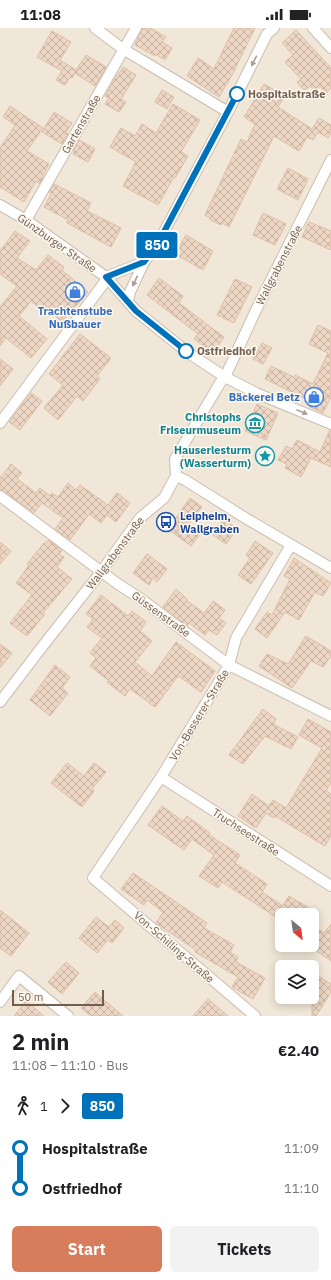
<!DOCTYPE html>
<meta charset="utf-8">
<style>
body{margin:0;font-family:"IBM Plex Sans",sans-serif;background:#f2f2f2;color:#202124;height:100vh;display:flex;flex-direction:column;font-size:15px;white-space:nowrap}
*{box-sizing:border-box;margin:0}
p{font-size:13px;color:#757577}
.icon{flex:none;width:22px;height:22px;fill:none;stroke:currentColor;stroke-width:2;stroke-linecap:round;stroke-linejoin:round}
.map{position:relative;height:988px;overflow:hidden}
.side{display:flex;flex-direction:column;background:#fff;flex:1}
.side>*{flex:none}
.badge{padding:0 8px;border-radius:3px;font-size:14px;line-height:26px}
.needle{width:26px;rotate:151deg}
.fabs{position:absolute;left:275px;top:880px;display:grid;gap:8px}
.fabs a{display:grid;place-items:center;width:44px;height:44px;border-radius:6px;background:#fff;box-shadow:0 2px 10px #0003;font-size:20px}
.scale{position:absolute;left:12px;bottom:10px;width:92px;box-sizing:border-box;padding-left:4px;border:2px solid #725d4f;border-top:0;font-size:11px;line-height:14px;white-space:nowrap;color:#725d4f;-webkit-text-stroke:3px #fdf8ef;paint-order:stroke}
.map>.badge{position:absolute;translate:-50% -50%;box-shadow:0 0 0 2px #fff}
.legs{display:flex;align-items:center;gap:6px;height:44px;padding:0 12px;font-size:13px}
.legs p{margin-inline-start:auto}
.head{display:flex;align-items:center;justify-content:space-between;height:68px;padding:0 12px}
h1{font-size:22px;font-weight:700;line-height:30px}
.button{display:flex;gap:8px;margin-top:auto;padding:8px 12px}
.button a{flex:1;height:46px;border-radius:6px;background:#d77d5c;color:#fff;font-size:16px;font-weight:700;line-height:46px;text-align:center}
.button a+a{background:#f2f2f2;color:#202124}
ul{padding:0 12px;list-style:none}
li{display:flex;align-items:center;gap:14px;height:40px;font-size:15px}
li i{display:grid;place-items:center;width:6px;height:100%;margin:0 5px;background:currentColor}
li i::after{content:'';width:10px;height:10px;margin:-5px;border:3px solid;border-radius:50%;background:#fff}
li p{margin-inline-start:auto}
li:first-child i{background:linear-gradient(#0000 50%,currentColor 0)}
li:last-child i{background:linear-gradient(currentColor 50%,#0000 0)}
.status{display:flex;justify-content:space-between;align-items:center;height:28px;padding:0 20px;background:#fff;direction:ltr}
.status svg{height:11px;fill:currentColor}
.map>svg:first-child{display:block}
</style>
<div class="status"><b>11:08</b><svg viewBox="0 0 49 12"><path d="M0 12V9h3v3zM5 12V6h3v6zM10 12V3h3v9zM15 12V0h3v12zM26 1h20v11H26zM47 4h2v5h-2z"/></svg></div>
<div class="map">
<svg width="331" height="988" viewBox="0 0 331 988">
<defs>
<pattern id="building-cross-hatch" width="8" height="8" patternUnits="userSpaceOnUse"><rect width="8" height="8" fill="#edd6c3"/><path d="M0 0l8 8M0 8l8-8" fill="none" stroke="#c4b1a1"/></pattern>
</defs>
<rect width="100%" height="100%" fill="#faf4e9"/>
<path fill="#f1e7d8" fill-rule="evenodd" d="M0,0H331V988H0ZM282,887H312V917H282ZM282,939H312V969H282Z"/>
<g fill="url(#building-cross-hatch)" stroke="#debea6">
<path d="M142,0H150L166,9L162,14L172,20L165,32L155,26V28L135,17Z"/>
<path d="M234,0H255L232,47L219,69L187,48L198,30L214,41Z"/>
<path d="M296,2L331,40V60L326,65L320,58L315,62L310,58L307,61H303L297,54L301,51L285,34L293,27L282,15Z"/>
<path d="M52,3L71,14L60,32L76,42L86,27L106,39L95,58L75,45L72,50L70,49L65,57L56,52L62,43L37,29Z"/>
<path d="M123,39L136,47L121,71L126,74L119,84L105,76L109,70L105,68L117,47H118Z"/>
<path d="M264,56L285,68L278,79L312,101L319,90L331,97V105L328,110L318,104L313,112L307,109L299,123L274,108L229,199L222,195L221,197L209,191L210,190L205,187L241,111L247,114L255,96L244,89Z"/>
<path d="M162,62L174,69L167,81L155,74Z"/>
<path d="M173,76L200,92L181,124L188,128L175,150L174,149L158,177L123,158L136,134L110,119L121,100L135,108L142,96L156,105Z"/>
<path d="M10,78L43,100L27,123L49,136L42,149L43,150L39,156L36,153L24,174L0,159V120L15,97L3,89Z"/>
<path d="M54,84L72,95L66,104L68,106L62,116L42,104Z"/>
<path d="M79,112L95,121L88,134L73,126L74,124L73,123Z"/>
<path d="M288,140L308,151L298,172L277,161Z"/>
<path d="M54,156L91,175L87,183L121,200L111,219L67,195L68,192L44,179L51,166L49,164Z"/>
<path d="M263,185L286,196L275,217L253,207Z"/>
<path d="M309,194L331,203V222L302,209Z"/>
<path d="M15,203L30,213L17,230L36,242L48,227L64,239L62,242L88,264L62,294L48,282L46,285L31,273L19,288L47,311L31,330L6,310L0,318V279L17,258L0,246V223Z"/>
<path d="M186,207L213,223L203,242L175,226Z"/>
<path d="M159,250L183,268L179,275L224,309L213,325L194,311L198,306L147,267Z"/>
<path d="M235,251L252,259L234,295L217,287Z"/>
<path d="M318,297L331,303V369L323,385L308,378L310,373L265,351L271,338L294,349L295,347L313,356L328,325L309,316Z"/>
<path d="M80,306L111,330L97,348L100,351L83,373L77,368L58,392L44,380L63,357L49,346Z"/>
<path d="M262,315L272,320L263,336L253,331Z"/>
<path d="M0,331L13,341L0,358Z"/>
<path d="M31,365L42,373L20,402L9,394Z"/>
<path d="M257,376L278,385L266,412L245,403Z"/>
<path d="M330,402L331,439L311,430L301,449L285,440L287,436L278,432L286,418L292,421L297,412L320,424Z"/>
<path d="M11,436L22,445L17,451L36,465L40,460L50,468L52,465L58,469L68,455L76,462L80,457L108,477L117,465L130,475L116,494L107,487L101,495L89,486L70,512L55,501L63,490L42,475L34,485L0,461V450Z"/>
<path d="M190,470L202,479L189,496L201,505L191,518L168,501Z"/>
<path d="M224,491L237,501L226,516L212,506Z"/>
<path d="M48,512L62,522L59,526L64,529L57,539L72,551L43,585L45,586L27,608L10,595L32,567L16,555L29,537L27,536L44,515H45Z"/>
<path d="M255,513L273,525L251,556L238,547L250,530L246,527Z"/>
<path d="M0,514L11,523L0,536Z"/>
<path d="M147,526L167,541L157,554L153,550L149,557L133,545Z"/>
<path d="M294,530L331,555L323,568L315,564L299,592L285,584L267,610L255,601L267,584L272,587L290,551L284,548Z"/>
<path d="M176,561L187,571L186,572L204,585L213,573L225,582L219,590L226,595L217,607L209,602L205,607L189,595L187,598L163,579Z"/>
<path d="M101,567L128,588L132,583L146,594L140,603L152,613L135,634L152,648L176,614L215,643L201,664L178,648L155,679L130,661L125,668L107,654L109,653L90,638L96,630L90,625L102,610L87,599L93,591L86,586Z"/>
<path d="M306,608L331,623V628L323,639L311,633L292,660L259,638L267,626L288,636Z"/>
<path d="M0,616L12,625L0,640Z"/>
<path d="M55,637L70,649L62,660L68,665L50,688L30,672Z"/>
<path d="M263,681L276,691L273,696L298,709L291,721L265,708L243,736L229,727Z"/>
<path d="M308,691L331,704V755L326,763L331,766V808L325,818L275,788L274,790L266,785L256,800L238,788L252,766L269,778L273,772L286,780L322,720L299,707Z"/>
<path d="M67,735L84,748L94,735L106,744L92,761L94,763L82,779L51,755Z"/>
<path d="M162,778L183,793L187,788L210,805L209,807L240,827L235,835L267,856L262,864L283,878L289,868L309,880L305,887H282V893L222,854L218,860L199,848L214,827L192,811L184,822L148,797Z"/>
<path d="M133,845L207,895L204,900L234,917L230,924L238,929L236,934L265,950L253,971L232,959L238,949L195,924L196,922L156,895L163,884L147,872L144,877L121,861Z"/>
<path d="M0,882L29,905L11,928L0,920Z"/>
<path d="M96,889L109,899L115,892L124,900L112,915L108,912L97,925L79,910Z"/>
<path d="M331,896V933L312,920V898L324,905Z"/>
<path d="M66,934L79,945L62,966L48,954Z"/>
<path d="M312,944L331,956V964L316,988H312Z"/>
<path d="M95,964L123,988H91L81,980Z"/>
<path d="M208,971L228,988H193Z"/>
<path d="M26,973L44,988H14Z"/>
</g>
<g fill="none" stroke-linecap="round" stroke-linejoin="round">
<g stroke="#cbbdb0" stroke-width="12">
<g id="street">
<path d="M95,0L123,21L228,84"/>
<path d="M313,0L331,20"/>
<path d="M0,177L26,192L106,249L136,283L187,324L225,349L256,365L331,396"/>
<path d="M26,192L136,0"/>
<path d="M106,249L144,234L157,217L228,84L267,6L274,0"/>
<path d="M128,273L130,264L144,234"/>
<path d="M0,395L104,255L106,249"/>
<path d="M176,448L185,452L247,491L331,540"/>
<path d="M0,468L118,556L141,571L229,637L331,688"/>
<path d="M0,674L42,619L101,544L140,490L164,470L176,448L175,431L220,355L225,349L256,282L331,132"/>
<path d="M161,749L331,858"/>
<path d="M0,974L19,948L68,988"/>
<path d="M255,988L93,850L161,749L229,637L236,610L291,517"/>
</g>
</g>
<use href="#street" stroke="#fff" stroke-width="10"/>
</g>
<defs><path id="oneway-solid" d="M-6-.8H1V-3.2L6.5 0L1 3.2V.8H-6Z"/></defs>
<g fill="#aa9e95">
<use href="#oneway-solid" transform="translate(254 33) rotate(117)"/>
<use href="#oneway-solid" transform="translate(135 253) rotate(115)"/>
<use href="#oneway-solid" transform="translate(302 384) rotate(22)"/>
</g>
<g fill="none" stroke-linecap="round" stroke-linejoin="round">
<g stroke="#fff" stroke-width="9">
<path id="line-1" d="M186,323L136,283L106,249L144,234L157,217L237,66"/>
</g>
<use href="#line-1" stroke="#0072bc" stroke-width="6"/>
</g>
<defs>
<g id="shop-ring" transform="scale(1)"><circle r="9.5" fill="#fdf8ef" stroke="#3f7fe0" stroke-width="1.5"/><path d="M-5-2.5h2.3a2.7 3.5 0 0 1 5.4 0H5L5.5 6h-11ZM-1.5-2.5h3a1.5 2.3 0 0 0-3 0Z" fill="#3f7fe0"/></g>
<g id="museum-ring" transform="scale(1)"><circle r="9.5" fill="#fdf8ef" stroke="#0f9aa8" stroke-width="1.5"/><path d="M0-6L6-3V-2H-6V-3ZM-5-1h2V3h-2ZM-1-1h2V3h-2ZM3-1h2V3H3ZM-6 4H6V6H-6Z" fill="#0f9aa8"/></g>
<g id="sight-ring" transform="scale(1)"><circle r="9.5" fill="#fdf8ef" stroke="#0f9aa8" stroke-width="1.5"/><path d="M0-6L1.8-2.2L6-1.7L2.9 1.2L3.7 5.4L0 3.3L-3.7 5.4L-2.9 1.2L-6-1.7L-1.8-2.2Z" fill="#0f9aa8"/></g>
<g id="bus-ring" transform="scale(1)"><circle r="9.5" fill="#fdf8ef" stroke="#1a4fb4" stroke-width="1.5"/><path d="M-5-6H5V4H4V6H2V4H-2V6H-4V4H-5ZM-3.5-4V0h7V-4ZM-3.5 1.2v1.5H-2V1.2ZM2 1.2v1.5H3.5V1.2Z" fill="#1a4fb4"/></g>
</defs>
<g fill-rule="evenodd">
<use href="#shop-ring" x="75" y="264"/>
<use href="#shop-ring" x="314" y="369"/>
<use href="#museum-ring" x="255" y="395"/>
<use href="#sight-ring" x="265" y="428"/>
<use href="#bus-ring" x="166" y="494"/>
</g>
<g fill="#fff" stroke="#0072bc" stroke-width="2">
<circle cx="237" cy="66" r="7"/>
<circle cx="186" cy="323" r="7"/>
</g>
<g text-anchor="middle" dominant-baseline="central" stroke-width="3" stroke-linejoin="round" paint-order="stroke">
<g font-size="11" font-weight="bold" fill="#725d4f" stroke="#fdf8ef" text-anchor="start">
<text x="248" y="66">Hospitalstraße</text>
<text x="197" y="323">Ostfriedhof</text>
</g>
<g font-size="11" fill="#725d4f" stroke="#fdf8ef">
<text transform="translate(81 96) rotate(-60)">Gartenstraße</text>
<text transform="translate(57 215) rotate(35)">Günzburger Straße</text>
<text transform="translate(279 237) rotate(-63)">Wallgrabenstraße</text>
<text transform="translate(115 525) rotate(-53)">Wallgrabenstraße</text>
<text transform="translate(161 586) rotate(36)">Güssenstraße</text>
<text transform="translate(199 687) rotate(-59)">Von-Besserer-Straße</text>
<text transform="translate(246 804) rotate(33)">Truchseestraße</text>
<text transform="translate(174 919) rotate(41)">Von-Schilling-Straße</text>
</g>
<g font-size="11" font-weight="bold" fill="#366cbe" stroke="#fdf8ef">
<text x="75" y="283">Trachtenstube<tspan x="75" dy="13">Nußbauer</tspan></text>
<text x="300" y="369" text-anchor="end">Bäckerei Betz</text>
</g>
<g font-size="11" font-weight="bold" fill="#0d838f" stroke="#fdf8ef" text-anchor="end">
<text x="241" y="389">Christophs<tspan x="241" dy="13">Friseurmuseum</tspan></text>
<text x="251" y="422">Hauserlesturm<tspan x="251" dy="13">(Wasserturm)</tspan></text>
</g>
<g font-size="11" font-weight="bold" fill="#164399" stroke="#fdf8ef" text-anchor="start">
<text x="180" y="488">Leipheim,<tspan x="180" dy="13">Wallgraben</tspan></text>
</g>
</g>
</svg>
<div class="fabs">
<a><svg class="needle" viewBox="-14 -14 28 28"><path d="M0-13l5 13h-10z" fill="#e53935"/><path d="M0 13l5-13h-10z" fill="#757577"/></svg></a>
<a><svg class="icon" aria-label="layers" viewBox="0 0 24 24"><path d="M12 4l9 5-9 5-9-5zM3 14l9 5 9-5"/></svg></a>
</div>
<div class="scale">50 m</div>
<b class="badge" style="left:157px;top:217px;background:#0072bc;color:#fff">850</b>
</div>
<section class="side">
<div class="head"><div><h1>2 min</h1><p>11:08 – 11:10 · Bus</p></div><b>€2.40</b></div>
<div class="legs"><svg class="icon" aria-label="walk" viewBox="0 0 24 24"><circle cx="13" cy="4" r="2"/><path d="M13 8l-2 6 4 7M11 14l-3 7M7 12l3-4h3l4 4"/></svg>1<svg class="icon" aria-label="forward" viewBox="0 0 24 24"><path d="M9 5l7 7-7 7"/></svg><b class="badge" style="background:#0072bc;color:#fff">850</b></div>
<ul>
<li><i style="color:#0072bc"></i><b>Hospitalstraße</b><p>11:09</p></li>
<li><i style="color:#0072bc"></i><b>Ostfriedhof</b><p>11:10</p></li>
</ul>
<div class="button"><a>Start</a><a>Tickets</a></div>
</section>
